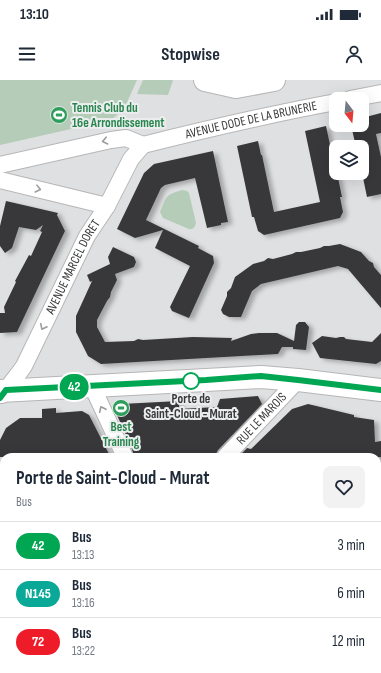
<!DOCTYPE html>
<style>
body{margin:0;font-family:"Sofia Sans Condensed",sans-serif;background:#f2f2f3;color:#1f2937;height:100vh;display:flex;flex-direction:column;font-size:15px;white-space:nowrap}
*{box-sizing:border-box;margin:0}
p{font-size:13px;color:#747a83}
.icon{flex:none;width:22px;height:22px;fill:none;stroke:currentColor;stroke-width:2;stroke-linecap:round;stroke-linejoin:round}
.map{position:relative;flex:1;overflow:hidden}
.details{position:absolute;left:0px;top:373px;width:381px;height:220px;display:flex;flex-direction:column;background:#fff;border-radius:12px 12px 0 0;box-shadow:0 4px 16px #0002}
.details>*{flex:none}
.badge{padding:0 8px;border-radius:13px;font-size:14px;line-height:26px}
.needle{width:26px;rotate:164deg}
.fabs{position:absolute;left:329px;top:12px;display:grid;gap:8px}
.fabs a{display:grid;place-items:center;width:40px;height:40px;border-radius:8px;background:#fff;box-shadow:0 4px 16px #0002;font-size:20px}
.map>.badge{position:absolute;translate:-50% -50%;box-shadow:0 0 0 2px #fff}
.round{display:grid;place-items:center;flex:none;width:42px;height:42px;border-radius:8px;background:#f2f2f3}
.summary{display:flex;align-items:center;justify-content:space-between;height:68px;padding:0 16px}
h1{font-size:19px;font-weight:700;line-height:30px}
ul{padding:0;list-style:none}
li{display:flex;align-items:center;gap:12px;height:48px;padding:0 16px;border-top:1px solid #e0e1e3}
li div{flex:1}
li b{display:block;font-size:15px}
li em{font-style:normal}
li .badge{min-width:44px;font-weight:700;text-align:center}
.status{display:flex;justify-content:space-between;align-items:center;height:28px;padding:0 20px;background:#fff;direction:ltr}
.status svg{height:11px;fill:currentColor}
header{display:flex;justify-content:space-between;align-items:center;height:52px;padding:0 16px;background:#fff;font-size:18px;font-weight:700}
.map>svg:first-child{display:block}
</style>
<div class="status"><b>13:10</b><svg viewBox="0 0 49 12"><path d="M0 12V9h3v3zM5 12V6h3v6zM10 12V3h3v9zM15 12V0h3v12zM26 1h20v11H26zM47 4h2v5h-2z"/></svg></div>
<header><svg class="icon" aria-label="menu" viewBox="0 0 24 24"><path d="M4 6h16M4 12h16M4 18h16"/></svg>Stopwise<svg class="icon" aria-label="person" viewBox="0 0 24 24"><circle cx="12" cy="8" r="4"/><path d="M4 21q1-7 8-7t8 7"/></svg></header>
<div class="map">
<svg width="381" height="593" viewBox="0 0 381 593">
<defs>
<filter id="shadow"><feDropShadow dx="4.5" dy="2.5" stdDeviation="2" flood-color="#0004"/></filter>
</defs>
<rect width="100%" height="100%" fill="#dfe0e1"/>
<g fill="#b5ccb8">
<path d="M0,0H137L124,29L111,40L0,65Z"/>
<path d="M143,0H173L168,15L137,14Z"/>
<path d="M182,110L187,111L189,113L196,143C195,147 193,150 189,149L163,138L160,132C167,116 165,115 182,110Z"/>
</g>
<g fill="#39393a" filter="url(#shadow)">
<path d="M381,33V53L376,54L381,77V114L367,117L362,93V67H356L351,45H362V38Z"/>
<path d="M326,46L336,93H337L342,117H340L343,132L340,138L264,155L258,151L254,137H252L237,66L258,61L261,75H262L274,132L320,122L305,51Z"/>
<path d="M213,71L228,142L221,143V145L207,148L195,98L165,105L161,108L146,140L199,166L198,168L213,176L214,183L189,238L172,231L170,227L190,186L155,168L163,150L135,158L117,149L144,93L154,84Z"/>
<path d="M6,121L58,133L57,135L65,151L17,252L0,253V233H5L4,227L16,202L15,201L29,175L31,176L42,152L40,151L43,145L36,150L19,147L12,168L5,173L0,166V146Z"/>
<path d="M340,164L361,172L369,181L373,183L374,187L381,195V228L348,189L338,186L261,204L252,211L241,237H229L223,234L221,230L227,216V212L231,208L235,197L253,184L264,181L268,178L273,179L292,174L296,172H301L320,168L324,166H329Z"/>
<path d="M113,167L134,177L136,182L134,187L115,194L117,200L111,212L110,217L107,221L97,240V247L105,262L134,261L138,259L143,260L193,257L232,258L231,261L251,254L259,253H277L294,261L296,245L299,242H305L309,247L306,270L293,269V267H282L278,274L101,284L88,276L76,252V236L92,201L90,202L87,195L110,184L108,177Z"/>
<path d="M381,253V281L376,284L320,278L312,263L322,256L336,258L340,257H344L346,259L372,262Z"/>
<path d="M258,316L262,324L218,370L216,374V377H134L131,366L116,333L121,324L179,321V329L217,327L220,319Z"/>
<path d="M308,324L354,335V337L374,340L375,362L381,361V377H238L247,368L251,369L292,329Z"/>
<path d="M56,328V333L82,331L89,335L110,376L113,375L115,377H0V360L6,348L20,338H42V329Z"/>
</g>
<g fill="none" stroke-linecap="round" stroke-linejoin="round">
<g stroke="#b6b6b7" stroke-width="10">
<path id="lane" d="M243,589L245,593"/>
</g>
<g stroke="#b6b6b7" stroke-width="18">
<g id="street">
<path d="M350,19L381,13"/>
<path id="s1" d="M143,65C207,49 271,34 336,22"/>
<path d="M0,85L111,60L126,58L143,65"/>
<path d="M0,100L107,126"/>
<path d="M92,306L125,377"/>
<path id="s2" d="M2,315L19,293L24,286L87,156L107,126L131,79L143,65"/>
<path id="s3" d="M225,377L298,300"/>
<path d="M43,593L46,589"/>
</g>
</g>
<g stroke="#b6b6b7" stroke-width="24">
<path id="secondary" d="M0,311L206,300L261,297L298,300L381,310"/>
</g>
<g stroke="#b6b6b7" stroke-width="24">
<g id="primary">
<path d="M377,449L381,445"/>
<path d="M212,593L216,589"/>
</g>
</g>
<g stroke="#b6b6b7" stroke-width="24">
<path id="highway" d="M205,0L236,7L274,0"/>
</g>
<use href="#lane" stroke="#fff" stroke-width="8"/>
<use href="#street" stroke="#fff" stroke-width="16"/>
<use href="#secondary" stroke="#fff" stroke-width="22"/>
<use href="#primary" stroke="#fff" stroke-width="22"/>
<use href="#highway" stroke="#fff" stroke-width="22"/>
</g>
<defs><path id="oneway-chevron" d="M-2-3.5L2.5 0L-2 3.5" fill="none" stroke-width="1.6" stroke-linecap="round" stroke-linejoin="round"/></defs>
<g stroke="#9c9c9c">
<use href="#oneway-chevron" transform="translate(105 61) rotate(167)"/>
<use href="#oneway-chevron" transform="translate(38 109) rotate(14)"/>
<use href="#oneway-chevron" transform="translate(43 247) rotate(116)"/>
<use href="#oneway-chevron" transform="translate(102 329) rotate(-115)"/>
</g>
<g fill="none" stroke-linecap="round" stroke-linejoin="round">
<g stroke="#fff" stroke-width="9">
<path id="line" d="M0,318L6,310L206,300L261,296L298,300L381,310"/>
</g>
<use href="#line" stroke="#00a651" stroke-width="6"/>
</g>
<defs>
<g id="stadium-disc" transform="scale(0.9)"><circle r="9.5" fill="#2e9e5b" stroke="#ecedee"/><path d="M0-5a6.5 5 0 1 0 0 10a6.5 5 0 1 0 0-10ZM-3.5-1.8h7v3.6h-7Z" fill="#fff"/></g>
</defs>
<g fill-rule="evenodd">
<use href="#stadium-disc" x="59" y="35"/>
<use href="#stadium-disc" x="121" y="328"/>
</g>
<circle fill="#fff" stroke="#00a651" stroke-width="2" cx="191" cy="301" r="8"/>
<g text-anchor="middle" dominant-baseline="central" stroke-width="4" stroke-linejoin="round" paint-order="stroke">
<g font-size="13" font-weight="bold" fill="#27864d" stroke="#ecedee" text-anchor="start">
<text x="72" y="28">Tennis Club du<tspan x="72" dy="15">16e Arrondissement</tspan></text>
<text x="121" y="347" text-anchor="middle">Best<tspan x="121" dy="15">Training</tspan></text>
</g>
<g font-size="13" fill="#383939" stroke="#ecedee">
<text stroke="none"><textPath href="#s1" startOffset="111">AVENUE DODE DE LA BRUNERIE</textPath></text>
<text stroke="none"><textPath href="#s2" startOffset="147">AVENUE MARCEL DORET</textPath></text>
<text stroke="none"><textPath href="#s3" startOffset="53">RUE LE MAROIS</textPath></text>
</g>
<g font-size="13" font-weight="bold" fill="#383939" stroke="#ecedee">
<text x="191" y="319">Porte de<tspan x="191" dy="15">Saint-Cloud - Murat</tspan></text>
</g>
</g>
</svg>
<div class="fabs">
<a><svg class="needle" viewBox="-14 -14 28 28"><path d="M0-13l5 13h-10z" fill="#e53935"/><path d="M0 13l5-13h-10z" fill="#747a83"/></svg></a>
<a><svg class="icon" aria-label="layers" viewBox="0 0 24 24"><path d="M12 4l9 5-9 5-9-5zM3 14l9 5 9-5"/></svg></a>
</div>
<b class="badge" style="left:74px;top:307px;background:#00a651;color:#fff">42</b>
<section class="details">
<div class="summary"><div><h1>Porte de Saint-Cloud - Murat</h1><p>Bus</p></div><a class="round"><svg class="icon" aria-label="heart" viewBox="0 0 24 24"><path d="M12 20l-8-8c-3-5 5-10 8-4 3-6 11-1 8 4z"/></svg></a></div>
<ul>
<li><span class="badge" style="background:#00a651;color:#fff">42</span><div><b>Bus</b><p>13:13</p></div><em>3 min</em></li>
<li><span class="badge" style="background:#0aa896;color:#fff">N145</span><div><b>Bus</b><p>13:16</p></div><em>6 min</em></li>
<li><span class="badge" style="background:#ee1b29;color:#fff">72</span><div><b>Bus</b><p>13:22</p></div><em>12 min</em></li>
</ul>
</section>
</div>
